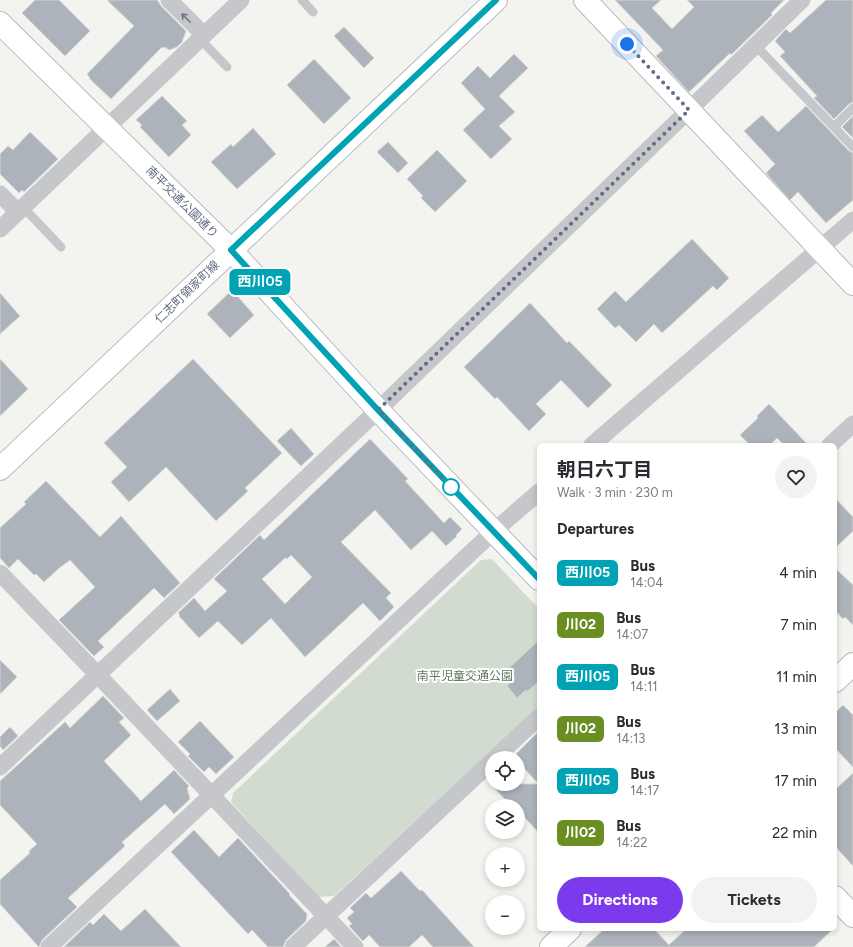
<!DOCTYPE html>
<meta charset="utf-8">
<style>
body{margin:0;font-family:Figtree,"Noto Sans JP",sans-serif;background:#f2f2f3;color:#2b2b33;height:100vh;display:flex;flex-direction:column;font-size:15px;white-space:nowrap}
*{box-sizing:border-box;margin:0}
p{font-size:13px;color:#7c7c81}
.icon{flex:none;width:22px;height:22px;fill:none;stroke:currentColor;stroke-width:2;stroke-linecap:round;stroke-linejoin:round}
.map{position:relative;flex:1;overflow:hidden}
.panel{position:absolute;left:537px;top:443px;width:300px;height:488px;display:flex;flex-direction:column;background:#fff;border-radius:6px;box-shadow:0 2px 6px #0003}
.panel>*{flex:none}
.badge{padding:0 8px;border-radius:6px;font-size:14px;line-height:26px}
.controls{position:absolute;left:485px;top:751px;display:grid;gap:8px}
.controls a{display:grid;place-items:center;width:40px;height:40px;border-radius:50%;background:#fff;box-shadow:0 2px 6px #0003;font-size:20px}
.you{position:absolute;width:20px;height:20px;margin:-10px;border:3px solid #fff;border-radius:50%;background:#1a73e8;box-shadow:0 0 0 6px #1a73e833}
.map>.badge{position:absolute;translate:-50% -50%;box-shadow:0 0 0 2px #fff}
h2{padding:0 20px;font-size:15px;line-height:36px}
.round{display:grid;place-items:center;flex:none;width:42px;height:42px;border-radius:21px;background:#f2f2f3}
.summary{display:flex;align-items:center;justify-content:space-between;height:68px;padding:0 20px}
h1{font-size:19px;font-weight:700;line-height:30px}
.primary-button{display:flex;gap:8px;margin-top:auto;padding:8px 20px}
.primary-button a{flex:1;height:46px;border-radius:24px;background:#7c3aed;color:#fff;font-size:16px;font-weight:700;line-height:46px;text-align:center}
.primary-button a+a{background:#f2f2f3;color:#2b2b33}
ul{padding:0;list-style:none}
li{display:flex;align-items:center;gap:12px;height:52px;padding:0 20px}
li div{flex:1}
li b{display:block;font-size:15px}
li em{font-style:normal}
li .badge{min-width:44px;font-weight:700;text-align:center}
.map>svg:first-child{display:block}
</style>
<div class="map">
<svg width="853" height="947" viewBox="0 0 853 947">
<rect width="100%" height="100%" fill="#f3f4ef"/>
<path fill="#d2dbd0" d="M492,559L539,609V707L334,896L318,897L231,802L233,793L481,560Z"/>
<g fill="#adb3ba" stroke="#d4d5d2" fill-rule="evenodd">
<path d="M35,0H59L90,31L65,56L22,13Z"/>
<path d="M107,0H157L162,7L186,31L182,42L177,47L169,50L165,47L163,48L162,47L111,99L90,79V78L87,74L134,26Z"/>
<path d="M615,0H661L652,8L672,29L694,7L687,0H784L771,13L772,15L731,55L730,53L689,92L656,56L663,50Z"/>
<path d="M826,0H853V102L849,104L834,119L814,98L817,96L780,56L785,52L775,41L786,29L790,33Z"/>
<path d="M344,27L374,58L364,68L334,36Z"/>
<path d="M514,54L528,68L499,96L515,112L499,126L512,139L491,159L463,130L485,109L461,83L478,66L490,78Z"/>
<path d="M314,59L351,98L324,124L287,85Z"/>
<path d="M162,96L187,121L182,125L191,135L169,157L140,127L142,125L136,120Z"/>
<path d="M806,106L849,151L853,153V200L826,223L798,192L790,200L766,173L775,164L744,131L762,115L778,132Z"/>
<path d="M853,116V138L842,127Z"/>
<path d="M253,128L276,154L237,189L211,162L231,144L233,147Z"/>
<path d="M30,132L58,159L24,192L22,190L19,193L0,174V154L8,146L13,150Z"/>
<path d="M388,142L408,163L398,173L377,152Z"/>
<path d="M437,150L467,181L435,212L421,198L423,196L407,179Z"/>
<path d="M692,239L729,278L717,290L713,286L662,333L654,324L636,342L619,325L615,328L597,309L615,291L626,302Z"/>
<path d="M232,290L254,315L230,338L207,314Z"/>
<path d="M0,293L20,316L0,334Z"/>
<path d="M530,303L567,343L569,341L612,385L588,408L561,380L536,404L546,414L529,431L497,397L495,399L464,367Z"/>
<path d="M0,359L28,389L0,416Z"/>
<path d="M193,359L282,453L245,488L248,491L216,521L166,467L129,502L111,482L127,467L104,443Z"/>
<path d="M769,404L808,445H784L777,438L770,445H750L740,435L758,418L757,416Z"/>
<path d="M291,428L314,454L301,466L277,441Z"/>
<path d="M370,439L408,479L405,481L444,523L450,517L462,529L456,535L457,536L446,546L432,531L411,550L375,510L341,542L391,593L386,598L394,607L380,621L363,603L305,657L271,618L242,645L218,621L199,638L179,616L180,615L178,613L194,598L205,611L227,591L214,579L260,535L264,540ZM291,555L312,577L285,604L262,579L285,558L287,559Z"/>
<path d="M46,481L100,537L121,516L180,583L164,598L154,588L98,641L104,647L94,656L59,620L95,587L70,560L58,569L44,582L36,574L34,575L18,559L9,568L0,558V528L26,504L24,502Z"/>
<path d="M835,498L853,517V531L835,548Z"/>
<path d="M835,568L853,585V625L845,617L843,619L835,610Z"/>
<path d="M539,640V681L527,692L526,690L517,698L507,686L515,678L507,670Z"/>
<path d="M0,660L17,677L0,694Z"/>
<path d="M170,689L180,701L157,721L147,710Z"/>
<path d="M103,696L124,718L119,722L131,735L104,761L141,801L174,770L189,786L187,788L190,799L174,814L165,804L122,842L125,846L68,898L77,907L42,940L39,947L0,904V880L30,853L29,851L37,844L0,805V781L65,722L70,728Z"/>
<path d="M843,705L853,715V767L835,748V713Z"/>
<path d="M200,721L234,757L216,774L209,767L204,772L188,756L190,754L178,742Z"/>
<path d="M10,727L18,736L3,750L0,746V737Z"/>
<path d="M539,731V833L518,810V806H511L491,784H539L518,762V758L513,757Z"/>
<path d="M853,773V866L835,846V790Z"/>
<path d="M194,830L219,857L238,838L290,894L289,895L307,914L306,921L286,940L283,947H268L252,930L248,934L171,852Z"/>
<path d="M401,871L420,891L422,890L474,947H433L422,935L409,947H380L369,935L363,941L349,926L352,924L347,918L354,912L350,908L366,893L371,898Z"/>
<path d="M145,909L181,947H64L90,922L93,925L104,914L121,931Z"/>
<path d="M604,929H654L669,945L686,929H833L814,947H585Z"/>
<path d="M334,939L341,947H325Z"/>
</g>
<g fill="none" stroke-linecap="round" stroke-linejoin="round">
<g stroke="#b7babf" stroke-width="24">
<g id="secondary">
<path d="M585,0L853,284"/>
<path d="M0,23L231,250L378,410L539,579"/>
<path d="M0,469L496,0"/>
<path d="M835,681L853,664"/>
<path d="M835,897L853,916"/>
<path d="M551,947L570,929"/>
</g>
</g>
<g stroke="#c5c7cb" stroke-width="9">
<path d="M302,0L313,12"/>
<path d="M200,39L227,67"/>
<path d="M755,45L853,147"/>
<path d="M834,127L853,108"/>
<path d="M23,207L61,247"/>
</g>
<g stroke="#c5c7cb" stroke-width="17">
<path d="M169,0L204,35"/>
<path d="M0,194L18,212"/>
<path d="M0,229L241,0"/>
<path d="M592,445L853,220"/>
<path d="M830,445L853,424"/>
<path d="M0,573L97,674L355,947"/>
<path d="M495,758L539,717"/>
<path d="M0,767L378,410L689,110L802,0"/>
<path d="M49,947L494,531L539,492"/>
<path d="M293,947L492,761"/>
</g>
<use href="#secondary" stroke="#fff" stroke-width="22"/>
</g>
<defs><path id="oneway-shaft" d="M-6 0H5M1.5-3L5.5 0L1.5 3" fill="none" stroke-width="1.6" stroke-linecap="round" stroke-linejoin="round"/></defs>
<use stroke="#6b7789" href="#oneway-shaft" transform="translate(186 18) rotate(-135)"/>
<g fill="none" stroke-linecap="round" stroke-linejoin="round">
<g stroke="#fff" stroke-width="9">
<path id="line" d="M496,0L231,250L378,410L539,579"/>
</g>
<use href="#line" stroke="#00a3b4" stroke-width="6"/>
<path stroke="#616e82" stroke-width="4" stroke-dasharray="0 7.2" d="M451,487L378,410L689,110L627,44"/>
</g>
<circle fill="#fff" stroke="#00a3b4" stroke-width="2" cx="451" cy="487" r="8"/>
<g text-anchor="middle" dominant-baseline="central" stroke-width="4" stroke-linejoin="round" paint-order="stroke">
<g font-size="12" fill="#616e82" stroke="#fff">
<text transform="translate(182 202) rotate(45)">南平交通公園通り</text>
<text transform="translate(187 292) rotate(-44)">仁志町領家町線</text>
</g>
<g font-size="12" fill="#617960" stroke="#fff">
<text x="465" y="676">南平児童交通公園</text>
</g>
</g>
</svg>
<div class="controls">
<a><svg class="icon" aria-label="locate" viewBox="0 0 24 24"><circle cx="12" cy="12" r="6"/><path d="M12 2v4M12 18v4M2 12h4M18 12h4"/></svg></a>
<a><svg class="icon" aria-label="layers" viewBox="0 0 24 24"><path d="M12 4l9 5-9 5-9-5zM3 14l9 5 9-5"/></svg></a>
<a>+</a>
<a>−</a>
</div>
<div class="you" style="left:627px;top:44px"></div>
<b class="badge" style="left:260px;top:282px;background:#00a3b4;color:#fff">西川05</b>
<section class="panel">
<div class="summary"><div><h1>朝日六丁目</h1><p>Walk · 3 min · 230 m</p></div><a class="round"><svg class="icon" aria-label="heart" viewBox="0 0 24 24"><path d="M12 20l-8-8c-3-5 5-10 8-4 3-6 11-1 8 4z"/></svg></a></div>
<h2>Departures</h2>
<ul>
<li><span class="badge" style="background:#00a3b4;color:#fff">西川05</span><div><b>Bus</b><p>14:04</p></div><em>4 min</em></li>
<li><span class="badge" style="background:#6b8e23;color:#fff">川02</span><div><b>Bus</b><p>14:07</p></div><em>7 min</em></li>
<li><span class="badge" style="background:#00a3b4;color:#fff">西川05</span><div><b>Bus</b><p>14:11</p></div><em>11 min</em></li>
<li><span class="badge" style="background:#6b8e23;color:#fff">川02</span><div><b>Bus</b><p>14:13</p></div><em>13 min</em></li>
<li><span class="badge" style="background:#00a3b4;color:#fff">西川05</span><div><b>Bus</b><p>14:17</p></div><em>17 min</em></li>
<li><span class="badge" style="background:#6b8e23;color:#fff">川02</span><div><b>Bus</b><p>14:22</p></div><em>22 min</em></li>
</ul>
<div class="primary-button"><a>Directions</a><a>Tickets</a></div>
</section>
</div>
